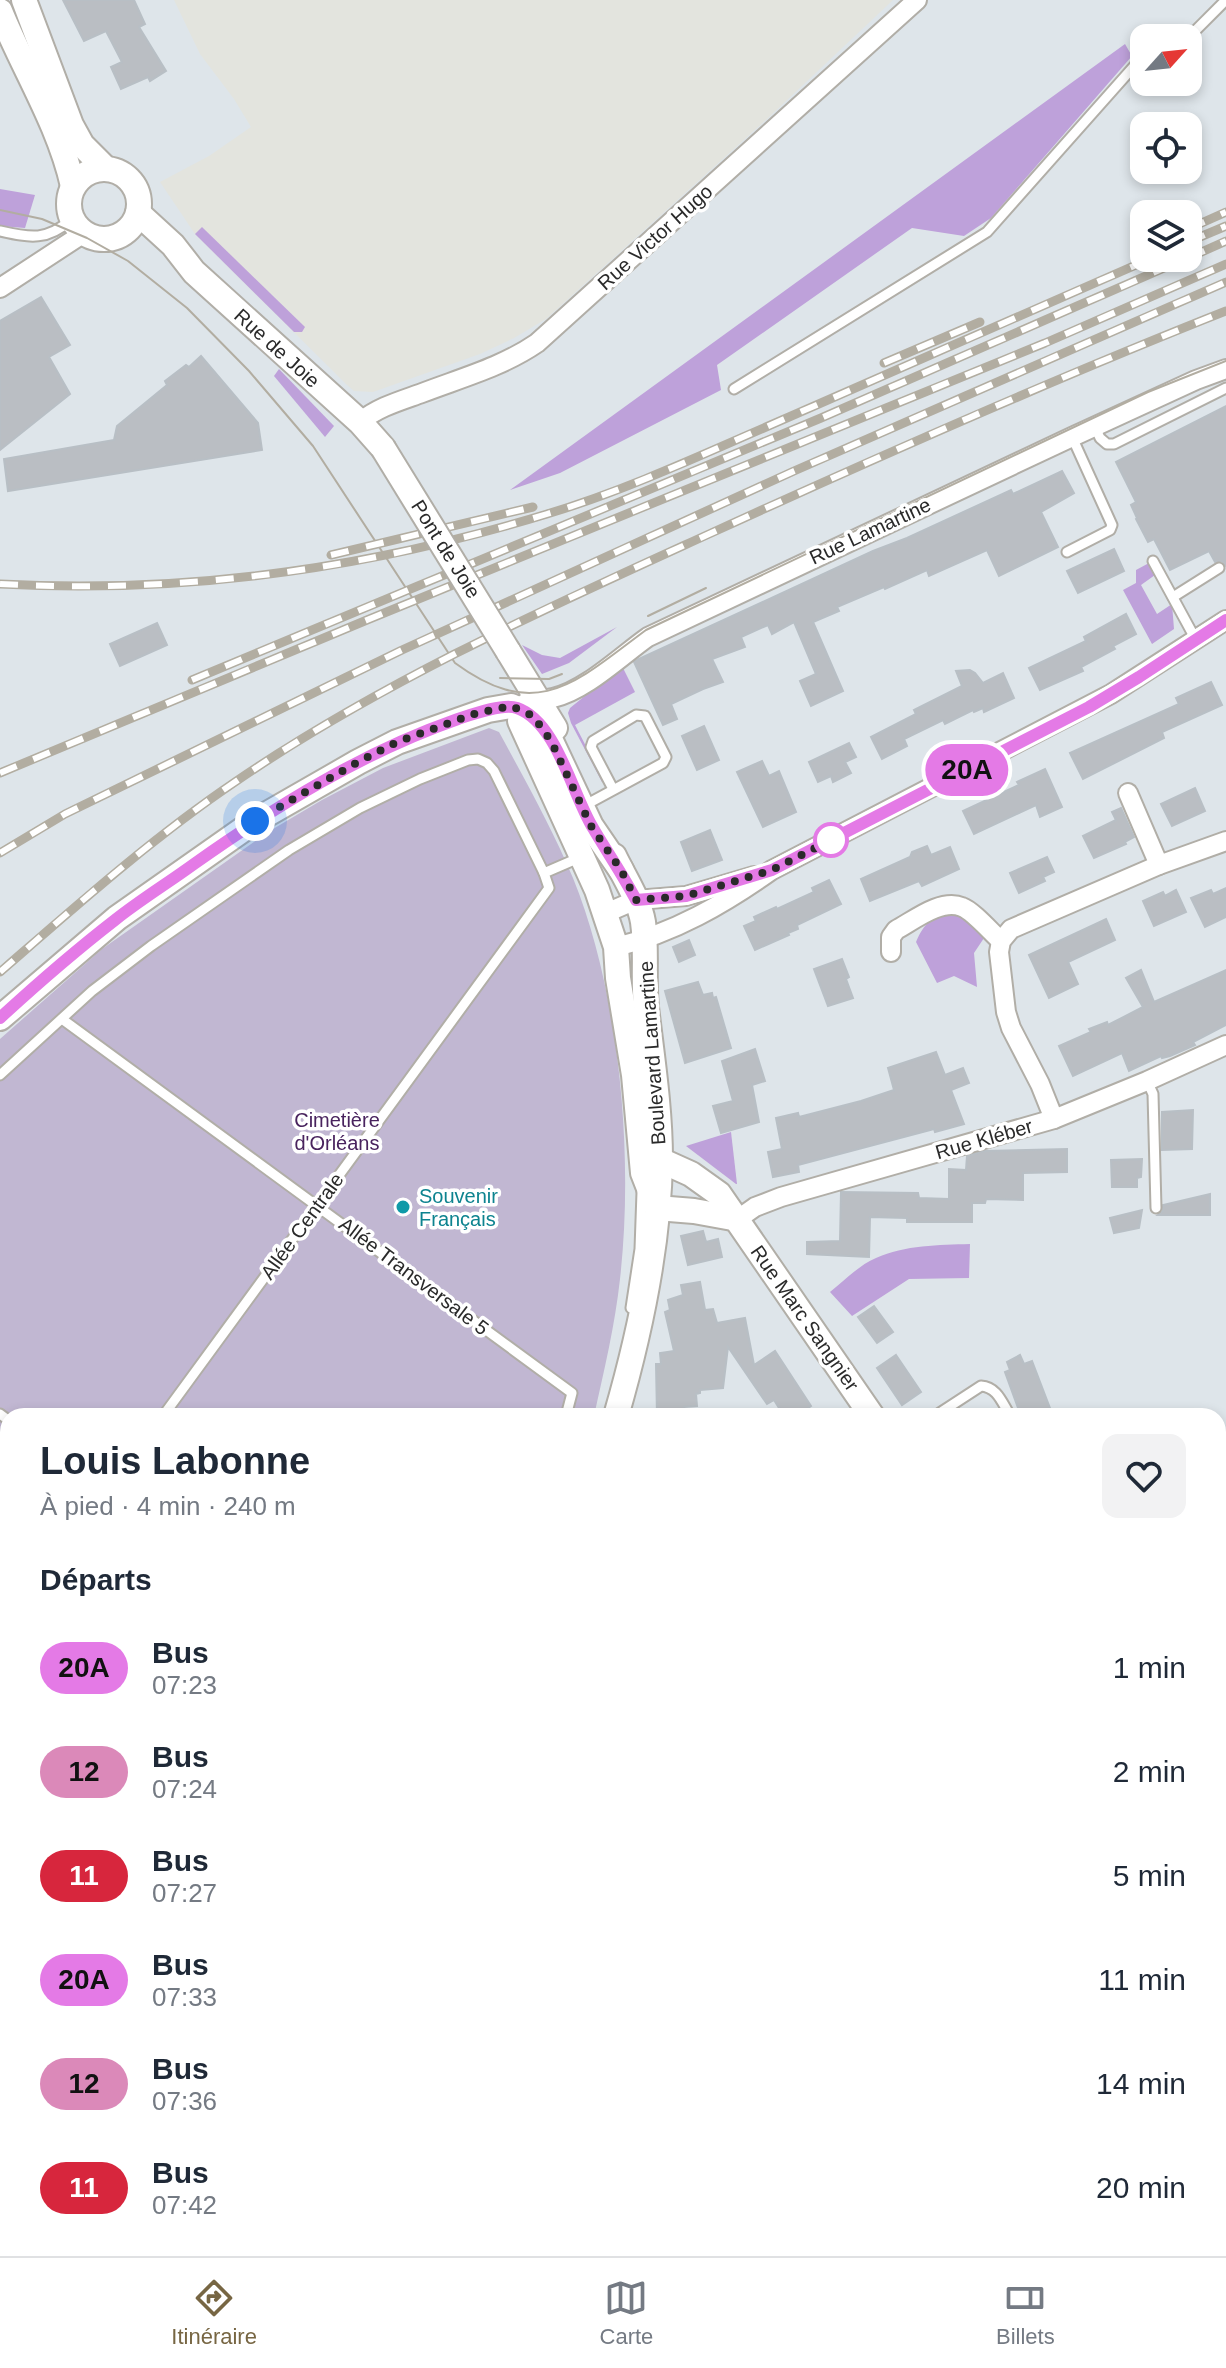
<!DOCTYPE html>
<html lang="fr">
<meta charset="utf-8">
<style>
body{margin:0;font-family:Arial,sans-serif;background:#f2f2f3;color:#1f2937;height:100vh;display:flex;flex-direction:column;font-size:30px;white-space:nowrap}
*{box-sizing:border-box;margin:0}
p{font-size:26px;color:#747a83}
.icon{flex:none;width:44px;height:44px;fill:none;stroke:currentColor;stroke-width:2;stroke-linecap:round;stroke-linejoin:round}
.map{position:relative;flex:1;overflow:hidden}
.sheet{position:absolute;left:0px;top:1408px;width:1226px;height:848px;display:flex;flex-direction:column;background:#fff;border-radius:24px 24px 0 0;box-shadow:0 4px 12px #0003}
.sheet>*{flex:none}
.badge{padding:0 16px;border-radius:26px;font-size:28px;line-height:52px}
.needle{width:52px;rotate:63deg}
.controls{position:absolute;left:1130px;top:24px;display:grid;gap:16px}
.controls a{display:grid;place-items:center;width:72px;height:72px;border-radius:16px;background:#fff;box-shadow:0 4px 12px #0003;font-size:40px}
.you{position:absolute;width:40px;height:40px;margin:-20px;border:6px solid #fff;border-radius:50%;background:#1a73e8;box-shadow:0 0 0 12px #1a73e833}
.map>.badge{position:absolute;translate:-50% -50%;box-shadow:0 0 0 4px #fff}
h2{padding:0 40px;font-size:30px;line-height:72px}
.round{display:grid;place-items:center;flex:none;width:84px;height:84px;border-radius:16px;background:#f2f2f3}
.head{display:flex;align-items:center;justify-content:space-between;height:136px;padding:0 40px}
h1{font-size:38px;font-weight:700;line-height:60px}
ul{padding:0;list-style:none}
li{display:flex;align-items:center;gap:24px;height:104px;padding:0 40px}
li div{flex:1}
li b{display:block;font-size:30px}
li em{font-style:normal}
li .badge{min-width:88px;font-weight:700;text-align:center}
.dock{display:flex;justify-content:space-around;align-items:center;height:112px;border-top:2px solid #e0e1e3;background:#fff;font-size:22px;color:#747a83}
.dock a{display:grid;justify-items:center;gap:4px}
.dock .current{color:#776643}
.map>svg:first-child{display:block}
</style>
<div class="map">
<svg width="1226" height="2256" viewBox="0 0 1226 2256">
<rect width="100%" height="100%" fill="#dee5ea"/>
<path fill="#e3e4de" d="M174,0H893L767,119L546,319L514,338L480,354L373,392L354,391L346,384L195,234L160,182L209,156L251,127L234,99L200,54Z"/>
<g fill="#bea1da">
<path d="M1125,44L1132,56L991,218L964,236L912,228L717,365L721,390L560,473L510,490Z"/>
<path d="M0,189L35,195L25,228L0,226Z"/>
<path d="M202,227L305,327L302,332H294L195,234Z"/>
<path d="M279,369L334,426L325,437L274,376Z"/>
<path d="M1149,563L1155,575L1141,585L1157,614L1172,604L1174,629L1152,644L1123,590L1136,583V570Z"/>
<path d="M617,627L569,663L542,674L522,645L542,655L560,658Z"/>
<path d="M622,666L635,692L575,725L604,781L602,782L571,723L568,713L570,708Z"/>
<path d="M957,913L984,938L974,953L977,987L954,976L937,983L916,942C926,919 933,918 957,913Z"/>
<path d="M731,1132L737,1184H736L686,1146Z"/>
<path d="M970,1244L969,1278L909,1279L852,1316L830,1292C844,1281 859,1265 876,1258C905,1245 939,1245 970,1244Z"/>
<path d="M398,2248H476L463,2256H403Z"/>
</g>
<path fill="#c1b7d2" d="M489,728L499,732C525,780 552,828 573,878C620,994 634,1156 620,1279C615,1325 604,1371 594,1416H8V2190L0,2198V1039L102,949L268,832L322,800L383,768Z"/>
<g fill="#babec3" stroke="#b8bfc5" stroke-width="2">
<path d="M63,0H134L145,24L139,27L166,71L150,81L148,77L121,89L111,67L122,62L106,31L84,41Z"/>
<path d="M41,297L70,345L49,357L70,394L0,450V321Z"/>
<path d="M201,356L258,423L262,450L8,491L4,459L114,440L117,426L167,385L165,381L186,365L189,367Z"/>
<path d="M1226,406V566L1222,561L1215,562L1209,551L1170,570L1154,539L1148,542L1136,519L1137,518L1131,505L1136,502L1116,462Z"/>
<path d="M1062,471L1074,493L1041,512L1058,547L999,576L987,550L929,576L927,570L885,589L884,587L837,607L839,611L813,622L843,691L811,706L800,681L816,674L794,622L772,634L768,625L741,637L745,647L712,659L723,682L703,689L671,704L677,719L663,725L634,662L639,659L873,551L907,538L1011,490L1013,494Z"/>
<path d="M1114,549L1124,571L1078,593L1067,571Z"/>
<path d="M1126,614L1136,634L1113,646L1115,649L1081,667L1083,671L1040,690L1029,668L1086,641L1084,637Z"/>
<path d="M157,623L167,645L120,666L110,644Z"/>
<path d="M970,670L975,673L983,683L1003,673L1014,698L984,712L983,708L974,712L973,710L945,724L943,720L904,739L907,746L882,759L871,737L916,714L914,710L962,686L956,671Z"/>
<path d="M1211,682L1222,705L1162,732L1164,738L1083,779L1070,753L1179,704L1176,698Z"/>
<path d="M704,726L719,760L697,770L682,736Z"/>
<path d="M849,743L856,757L845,762L851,773L833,782L831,776L818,782L809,762Z"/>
<path d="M762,761L769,776L779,771L796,812L763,827L737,772Z"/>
<path d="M1045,769L1062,807L1040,817L1036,805L974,834L963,811L1019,785L1017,782Z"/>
<path d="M1195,788L1205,811L1172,826L1161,804Z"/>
<path d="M1121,808L1134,837L1125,842L1126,844L1094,858L1083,836L1116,820L1112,812Z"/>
<path d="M710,830L722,860L692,871L681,842Z"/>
<path d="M927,846L931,855L950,847L959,869L922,886L919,881L870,901L861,879L910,857L912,852Z"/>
<path d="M1047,857L1054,872L1043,877L1045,881L1019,893L1010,873Z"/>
<path d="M829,880L841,904L797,925L798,929L788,933L789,935L755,950L744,926L756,921L754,917L776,907L777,909L814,892L812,888Z"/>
<path d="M1226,888V917L1205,927L1191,898L1211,890L1213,894Z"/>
<path d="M1176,890L1186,912L1154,926L1143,901L1163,892L1165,896Z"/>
<path d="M1106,919L1115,940L1068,962L1078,984L1049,998L1029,955Z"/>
<path d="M689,940L695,955L679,962L673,947Z"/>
<path d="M842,959L849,977L846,979L853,998L828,1006L814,969Z"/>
<path d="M1141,970L1154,1002L1226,970V1025L1193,1042L1195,1045L1170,1056L1162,1058L1161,1056L1129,1071L1122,1053L1073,1076L1059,1046L1091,1032L1089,1029L1107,1022L1108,1025L1143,1007L1126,978Z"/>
<path d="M698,982L703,995L712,993L713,998L716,997L731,1048L685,1063L665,991Z"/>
<path d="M755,1049L765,1081L752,1085L759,1122L721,1133L713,1106L733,1101L722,1061Z"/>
<path d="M936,1052L945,1075L963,1068L969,1083L951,1090L964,1124L935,1132L934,1129L798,1165L799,1172L773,1177L768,1152L782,1149L776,1118L798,1113L799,1117L861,1101L894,1090L888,1068Z"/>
<path d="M1193,1110L1192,1149L1162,1150V1112Z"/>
<path d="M1067,1149V1172L1023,1173V1200L986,1199L985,1203H972V1222H907V1218L870,1217L869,1257L807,1254V1242L840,1241L841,1192L918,1193L919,1198L949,1199V1169L966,1170L967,1156L984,1151Z"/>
<path d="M1142,1159L1141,1177L1137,1178V1187H1112L1111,1160Z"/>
<path d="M1210,1194V1215H1158L1163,1211V1205Z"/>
<path d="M1142,1210L1139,1228L1114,1233L1110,1218Z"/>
<path d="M703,1231L706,1242L718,1239L722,1257L688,1265L681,1236Z"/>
<path d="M700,1282L705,1310L713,1309L717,1323L745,1318L754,1365L775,1351L811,1406L797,1416H784L774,1400L767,1404L728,1347L723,1388L700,1390V1393L696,1394L697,1406L684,1407V1416H657L656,1364H661L660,1353L674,1351L665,1312L670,1310L668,1300L683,1295L681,1285Z"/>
<path d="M874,1306L893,1332L877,1343L858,1317Z"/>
<path d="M896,1355L921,1392L902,1405L877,1368Z"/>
<path d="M1020,1355L1024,1364L1032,1361L1053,1416H1021L1005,1372L1010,1370L1007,1362Z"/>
</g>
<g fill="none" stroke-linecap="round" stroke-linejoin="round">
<g stroke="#b1aea7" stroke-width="13">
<g id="lane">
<path d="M1185,38L1190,36L1226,0"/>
<path d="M0,231C31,238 47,241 72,219"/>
<path d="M734,389L987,232L1144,55"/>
<path d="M1095,427L1100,438L1107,444H1114L1226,388"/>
<path d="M1067,552L1110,530L1112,525L1072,437"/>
<path d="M1153,561L1196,640"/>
<path d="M1173,597L1219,568"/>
<path d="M591,802L663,763L666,757L645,716L636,715L593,741L591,747L613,789"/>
<path d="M62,1019L572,1393L566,1416"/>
<path d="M0,1075L92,991L151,946L289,850L360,808L420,779L468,760L478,759L487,763L494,771L544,873"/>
<path d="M1147,1081L1153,1094L1156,1208"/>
<path d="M631,1308L640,1249L642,1192"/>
<path d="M0,1414L8,1420"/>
<path d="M163,1416L549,888L544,873L581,857"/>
<path d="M935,1416L981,1386C996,1387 1001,1400 1008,1412"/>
<path d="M0,1638L8,1628"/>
<path d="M0,1945L8,1951"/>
<path d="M0,2162L8,2154"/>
</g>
</g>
<g stroke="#b1aea7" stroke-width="22">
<g id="street">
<path d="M0,288L84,233"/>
<path d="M360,422C378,407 400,401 422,393C461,378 502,367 537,343L917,0"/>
<path d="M528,700C536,700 545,700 553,698C585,691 621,656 648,637L1072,437L1196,380L1226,369"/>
<path d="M1128,793L1159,865"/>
<path d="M606,913L636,900L686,896L754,876"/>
<path d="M616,947C674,933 724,904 772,870L1111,694L1226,620"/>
<path d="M891,952V937L896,930C913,921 941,898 962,907C973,911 991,932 1001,941"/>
<path d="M1054,1119L1040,1084L1011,1028L1006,1012L999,952L1001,941L1011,929L1159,865L1226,841"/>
<path d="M738,1219L755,1207L781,1197L1054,1119L1147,1081L1226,1045"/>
<path d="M1218,1669L1226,1664"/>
<path d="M209,2248L214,2256"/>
<path d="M616,2248L619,2256"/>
<path d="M773,2248L778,2256"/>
<path d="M1124,2248L1129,2256"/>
</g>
</g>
<g stroke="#b1aea7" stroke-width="28">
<g id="secondary">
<path d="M24,0L71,125L82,145L105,168"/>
<path d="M0,11C24,70 59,124 73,186"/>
<circle cx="104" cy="204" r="35"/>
<path d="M138,213L173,245L194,272L360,422L383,448"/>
<path d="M508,651L555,728"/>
<path d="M522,708L520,721L597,890L616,947L618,978L634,1075L643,1173L652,1196"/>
<path d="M614,856C624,877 639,899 643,922C647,950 643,979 646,1007C652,1058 660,1108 660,1159C659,1246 640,1333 616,1416"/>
<path d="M0,1018L117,918L255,821L358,762L397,742L488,710L511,706L533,716L551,741L591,826L621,870"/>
<path d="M660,1160L691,1174L719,1194L872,1416"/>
<path d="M657,1208L694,1211L738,1219"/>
<path d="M1218,1936L1226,1949"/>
<path d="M0,2229L8,2221"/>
<path d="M1217,2256L1226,2250"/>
</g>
</g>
<use href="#lane" stroke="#fff" stroke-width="9"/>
<use href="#street" stroke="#fff" stroke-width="18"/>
<use href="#secondary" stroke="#fff" stroke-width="24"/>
<g stroke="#b2ada1" stroke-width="2">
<path d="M0,210L42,219L87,238L128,261L187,308L249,371L313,446L455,663C538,724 577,681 646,630L1148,392L1226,361"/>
<path d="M648,616L706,588"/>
<path d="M500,678L549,679L562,674"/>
</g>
<g stroke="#b2ada1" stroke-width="9">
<g id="rail">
<path d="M1188,229L1226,212"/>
<path d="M1188,242L1226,226"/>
<path d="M1188,258L1226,241"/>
<path d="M884,363L980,322"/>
<path d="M331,555L533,507"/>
<path d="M0,584C187,594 367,569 547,514C630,489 710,451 789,417C910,364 1031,311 1152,258"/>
<path d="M192,680L821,418L1187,258"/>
<path d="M0,773L367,620L1045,343L1226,264"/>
<path d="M0,853L65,814L402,650L794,471L1226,282"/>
<path d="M0,972C76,906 152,838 235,782C383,681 547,608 709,534C880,456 1051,380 1226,311"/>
</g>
</g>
<use href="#rail" stroke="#fff" stroke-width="6" stroke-dasharray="18" stroke-linecap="butt"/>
<g stroke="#b1aea7" stroke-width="28" stroke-linecap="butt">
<path id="secondary-bridge" d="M383,448L508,651"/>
</g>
<use href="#secondary-bridge" stroke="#fff" stroke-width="24"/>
</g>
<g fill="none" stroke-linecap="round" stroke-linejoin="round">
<g stroke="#fff" stroke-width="18">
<path id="line" d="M0,1018C37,984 75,951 115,920C140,900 168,883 194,864C276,806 363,752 458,719C473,714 503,703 517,708C557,722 572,794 593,828C607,852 623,875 636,900L686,896L772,870L1089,707L1139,677L1226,620"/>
</g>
<use href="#line" stroke="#e47ae6" stroke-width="12"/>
<path stroke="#2a2a2a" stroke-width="8" stroke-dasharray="0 14.4" d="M255,821L358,762L397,742L477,713L511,706L533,716L551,741L591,826L621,870L636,900L686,896L772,870L831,840"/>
</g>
<circle fill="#fff" stroke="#e47ae6" stroke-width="4" cx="831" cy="840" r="16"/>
<circle fill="#0f9aa8" stroke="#fff" stroke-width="3" cx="403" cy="1207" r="8"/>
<g text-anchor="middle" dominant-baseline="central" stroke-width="7" stroke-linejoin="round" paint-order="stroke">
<g font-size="20" fill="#2a2a2a" stroke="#fff">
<text transform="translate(655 237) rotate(-42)">Rue Victor Hugo</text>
<text transform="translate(277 348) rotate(42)">Rue de Joie</text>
<text transform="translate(870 531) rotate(-25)">Rue Lamartine</text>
<text transform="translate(446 549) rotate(58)">Pont de Joie</text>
<text transform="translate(652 1053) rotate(-94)">Boulevard Lamartine</text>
<text transform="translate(984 1139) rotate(-16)">Rue Kléber</text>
<text transform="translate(302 1226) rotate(-54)">Allée Centrale</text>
<text transform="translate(414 1276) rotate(37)">Allée Transversale 5</text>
<text transform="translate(805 1318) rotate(55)">Rue Marc Sangnier</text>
</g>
<g font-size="20" fill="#49235e" stroke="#fff">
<text x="337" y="1120">Cimetière<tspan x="337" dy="23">d'Orléans</tspan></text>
</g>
<g font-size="20" fill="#0d838f" stroke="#fff" text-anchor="start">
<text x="419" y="1196">Souvenir<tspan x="419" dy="23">Français</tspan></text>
</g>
</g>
</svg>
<div class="controls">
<a><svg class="needle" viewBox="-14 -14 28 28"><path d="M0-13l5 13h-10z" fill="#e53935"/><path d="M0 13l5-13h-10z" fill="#747a83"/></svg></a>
<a><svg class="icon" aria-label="locate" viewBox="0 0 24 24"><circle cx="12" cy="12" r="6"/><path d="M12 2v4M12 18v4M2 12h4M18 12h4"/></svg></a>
<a><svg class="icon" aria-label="layers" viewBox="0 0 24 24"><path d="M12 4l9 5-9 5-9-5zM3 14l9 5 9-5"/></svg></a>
</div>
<div class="you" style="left:255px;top:821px"></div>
<b class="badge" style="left:967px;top:770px;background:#e47ae6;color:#111">20A</b>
<section class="sheet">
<div class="head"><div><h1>Louis Labonne</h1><p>À pied · 4 min · 240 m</p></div><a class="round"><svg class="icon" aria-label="heart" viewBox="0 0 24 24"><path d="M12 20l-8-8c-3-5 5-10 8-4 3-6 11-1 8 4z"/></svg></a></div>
<h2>Départs</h2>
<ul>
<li><span class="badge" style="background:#e47ae6;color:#111">20A</span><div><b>Bus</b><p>07:23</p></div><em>1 min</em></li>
<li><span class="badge" style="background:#db89b9;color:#111">12</span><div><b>Bus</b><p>07:24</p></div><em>2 min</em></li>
<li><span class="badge" style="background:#d7263d;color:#fff">11</span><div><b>Bus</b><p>07:27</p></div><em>5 min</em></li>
<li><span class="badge" style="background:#e47ae6;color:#111">20A</span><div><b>Bus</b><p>07:33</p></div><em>11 min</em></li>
<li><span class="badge" style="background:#db89b9;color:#111">12</span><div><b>Bus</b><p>07:36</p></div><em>14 min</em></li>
<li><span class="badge" style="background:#d7263d;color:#fff">11</span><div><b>Bus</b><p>07:42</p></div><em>20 min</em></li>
</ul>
</section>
</div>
<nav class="dock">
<a class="current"><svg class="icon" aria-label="directions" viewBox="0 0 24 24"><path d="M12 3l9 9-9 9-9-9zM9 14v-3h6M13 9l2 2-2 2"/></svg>Itinéraire</a>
<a><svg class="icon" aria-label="map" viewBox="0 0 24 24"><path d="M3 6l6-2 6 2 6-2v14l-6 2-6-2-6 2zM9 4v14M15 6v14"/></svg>Carte</a>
<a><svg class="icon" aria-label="tickets" viewBox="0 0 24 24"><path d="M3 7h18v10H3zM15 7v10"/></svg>Billets</a>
</nav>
